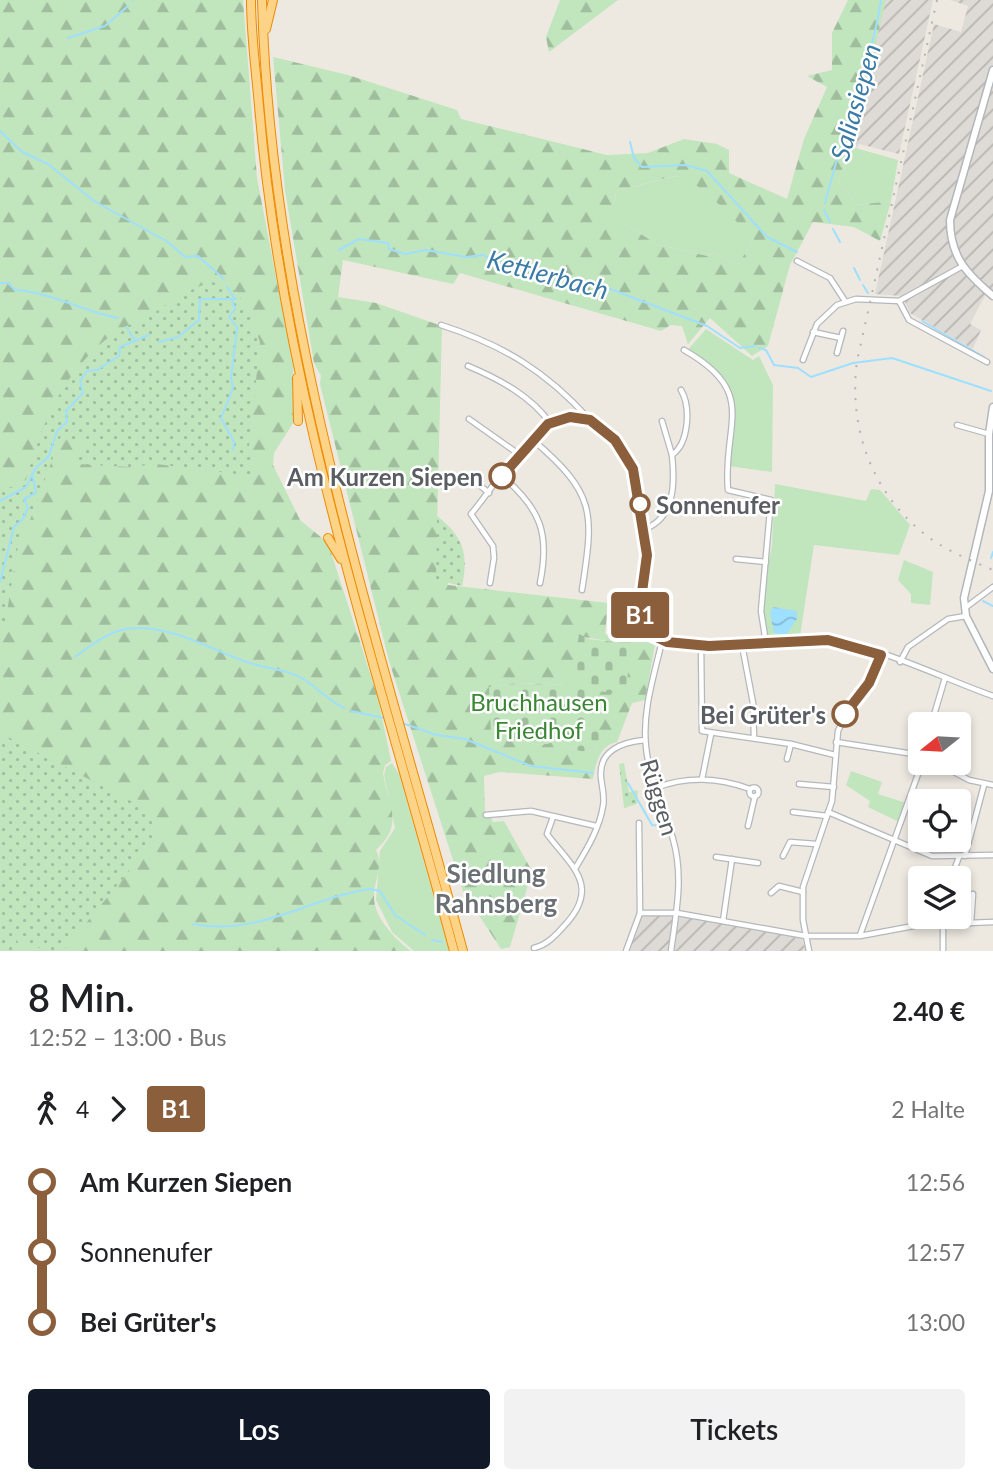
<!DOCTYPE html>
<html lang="de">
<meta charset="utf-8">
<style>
body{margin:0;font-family:Lato,sans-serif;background:#f2f2f2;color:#202124;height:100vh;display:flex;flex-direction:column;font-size:26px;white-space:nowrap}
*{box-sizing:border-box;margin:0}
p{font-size:23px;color:#757577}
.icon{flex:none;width:38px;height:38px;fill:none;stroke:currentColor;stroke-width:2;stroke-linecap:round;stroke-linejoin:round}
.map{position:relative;height:951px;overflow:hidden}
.sheet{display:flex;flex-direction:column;background:#fff;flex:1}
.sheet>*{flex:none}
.badge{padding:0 14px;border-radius:5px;font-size:24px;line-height:46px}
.needle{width:46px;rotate:252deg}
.fabs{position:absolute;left:908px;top:712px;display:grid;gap:14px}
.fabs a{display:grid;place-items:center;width:63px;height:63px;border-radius:7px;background:#fff;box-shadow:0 4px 10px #0003;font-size:35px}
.map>.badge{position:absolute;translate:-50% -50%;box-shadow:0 0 0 4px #fff}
.legs{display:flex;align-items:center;gap:10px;height:77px;padding:0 28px;font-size:23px}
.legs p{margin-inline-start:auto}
.head{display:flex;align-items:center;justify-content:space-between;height:119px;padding:0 28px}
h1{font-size:38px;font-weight:600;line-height:52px}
.primary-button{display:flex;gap:14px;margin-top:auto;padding:14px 28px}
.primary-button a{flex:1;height:80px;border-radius:7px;background:#111827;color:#fff;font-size:28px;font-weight:600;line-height:80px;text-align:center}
.primary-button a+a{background:#f2f2f2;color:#202124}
ul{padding:0 28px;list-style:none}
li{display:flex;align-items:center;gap:24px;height:70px;font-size:26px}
li i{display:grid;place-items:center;width:10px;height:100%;margin:0 9px;background:currentColor}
li i::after{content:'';width:18px;height:18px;margin:-9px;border:5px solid;border-radius:50%;background:#fff}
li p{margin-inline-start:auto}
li:first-child i{background:linear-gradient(#0000 50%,currentColor 0)}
li:last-child i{background:linear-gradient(currentColor 50%,#0000 0)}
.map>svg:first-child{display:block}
</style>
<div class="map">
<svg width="993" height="951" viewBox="0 0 993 951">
<defs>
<pattern id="industrial-furrows" width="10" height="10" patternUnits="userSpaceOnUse" patternTransform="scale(1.75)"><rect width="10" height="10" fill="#dedbd6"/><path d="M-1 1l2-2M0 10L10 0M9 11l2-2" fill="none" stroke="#b7b5b1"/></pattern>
<pattern id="forest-firs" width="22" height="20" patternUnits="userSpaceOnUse" patternTransform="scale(1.75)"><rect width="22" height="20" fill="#c1e5bd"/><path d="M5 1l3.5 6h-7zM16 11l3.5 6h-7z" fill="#a0bd9d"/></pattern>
<pattern id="cemetery-stones" width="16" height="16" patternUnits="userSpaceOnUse" patternTransform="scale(1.75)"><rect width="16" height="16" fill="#c1e5bd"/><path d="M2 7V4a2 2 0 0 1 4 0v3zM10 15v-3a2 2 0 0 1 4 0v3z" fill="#a0bd9d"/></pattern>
<pattern id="park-dots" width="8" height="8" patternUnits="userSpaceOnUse" patternTransform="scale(1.75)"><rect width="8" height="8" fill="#c1e5bd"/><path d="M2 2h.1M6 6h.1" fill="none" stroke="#a0bd9d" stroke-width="1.8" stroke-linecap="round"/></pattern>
<pattern id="water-waves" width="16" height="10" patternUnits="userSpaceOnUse" patternTransform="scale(1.75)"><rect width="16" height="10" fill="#9fdfff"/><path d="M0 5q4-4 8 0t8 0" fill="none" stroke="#85b8d2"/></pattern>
</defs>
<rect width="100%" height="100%" fill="#ede9e1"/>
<g fill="url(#industrial-furrows)">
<path d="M886,0H933L899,154L859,144L857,148L846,145Z"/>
<path d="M950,0H993V291L989,288L970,324L981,330L973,349L910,313L902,296L875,294L934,24L961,32L968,6Z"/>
<path d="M641,914H673L777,933L802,939L806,951H628Z"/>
</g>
<g fill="#c1e5bd">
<path d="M852,147L898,160L891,201L857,205L838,182Z"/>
<path d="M676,176C696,176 739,224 754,239L737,266L715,253L707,256L656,244L632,228L603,218L615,201L616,191Z"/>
<path d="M706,329L753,360L759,356L773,385L772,472L729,466C732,405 741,389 685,353Z"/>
<path d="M775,484L866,501L871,489L880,490L910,525L899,555L814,545L800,636L768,640L761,604L772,545Z"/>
<path d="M904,560L933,572L930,605L911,603V594L898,580Z"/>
<path d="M392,763L399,774L449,951H414L392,932L376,900L380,851L395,828L384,775L386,767Z"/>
<path d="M851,771L882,782L878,794L906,803L899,822L868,807L870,801L846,785Z"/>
</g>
<g fill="url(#forest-firs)" fill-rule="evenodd">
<path d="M0,0H243L257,178L293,366L295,420L274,453L273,465L300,520L328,543L378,698L391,761L385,765L383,773C388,806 405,824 376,850C383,863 376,878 374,893C372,916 394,938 411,951H0Z"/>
<path d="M560,0H618L549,52L546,37Z"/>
<path d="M848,0H886L852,147L838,182L857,205L891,201L880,241L854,227L813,222L790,265L768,346L752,356L710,318L688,344L682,326L671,325L661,331L460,273L453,284L343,260L338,297L376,303L442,326L437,526L448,585L608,603L605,634L626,637L642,634L655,645L645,700L632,703L617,742C599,746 596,763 593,779L500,772L484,776L485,816L491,817L493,822L504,821L532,871L510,947L501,949L463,891L389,661L320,384L321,376L314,363L285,190L273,57L348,75L457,110L461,119L607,155L648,153L684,139L717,144L729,150V173L787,199L804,139L827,87L807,76L832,70V33ZM675,176C696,176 738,224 754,239L737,266L715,253L707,256L656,244L632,228L604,218L615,201L616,191ZM584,637L632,645L599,691V740L594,750C580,753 571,750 560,741L540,745L492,735L490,687L517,683L571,685Z"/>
</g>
<path fill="url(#cemetery-stones)" d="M579,634L589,639L632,644L625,695L599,691V740L594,750C580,753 571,750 560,741L540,745L491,735L489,687L517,683L571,685Z"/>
<g fill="url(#park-dots)">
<path d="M213,282L236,291L249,312L260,342L249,446L253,476L156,464L129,467L77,464H74L87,439L84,437L72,443L62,433L29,523L21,529L5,623L0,621V492L26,480C42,421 66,365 119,330C128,324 139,323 148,317C169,303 188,288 213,282Z"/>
<path d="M437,516C463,536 469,554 462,586L436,580Z"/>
<path d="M0,733L150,811C160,861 144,835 129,871L63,951H46L15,937L23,951H0Z"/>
<path d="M624,763L629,792L638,790L637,804L624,808L619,764Z"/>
</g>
<path fill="url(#water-waves)" d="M773,607L797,611V619L786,635L774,633L770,612Z"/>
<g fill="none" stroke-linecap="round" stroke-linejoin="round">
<g stroke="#9fdfff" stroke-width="2">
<path d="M133,1V0"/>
<path d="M68,38L105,26L128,6"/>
<path d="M0,131L22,152L48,164L94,201L168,242L185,257L198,256L224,279"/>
<path d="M630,142L634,158L642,167L686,165L707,171L767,237L797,252"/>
<path d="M825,204C841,135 870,71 881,0"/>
<path d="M824,210L830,222"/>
<path d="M833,229L840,242"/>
<path d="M339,250L359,239L388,243L389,249L405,254L426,250L466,257L483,255L504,266L597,284L707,326L740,348L755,346"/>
<path d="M854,268L860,280"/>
<path d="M0,283H8L15,290C50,292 82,311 118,318"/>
<path d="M863,285L868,293"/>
<path d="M227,287L235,299"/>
<path d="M232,300L235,309L229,317L237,327L231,378L233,388L221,418L234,442L233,450"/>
<path d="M922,321L984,357"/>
<path d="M127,328L134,339"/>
<path d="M159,342L178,337L199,320L200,299H236"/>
<path d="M759,348L766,350L774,365L798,368L811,377L853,363L892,358L991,391"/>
<path d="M0,501L26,487L35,469L49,456L57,431L67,422L66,411L83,393L80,381L87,371L97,370L119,356L120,347L149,335"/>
<path d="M991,558L993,552"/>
<path d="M0,582L14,527L22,520L28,508L24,499L36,493L33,477"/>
<path d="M983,601L993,606"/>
<path d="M75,657C90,646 108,632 126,629C163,622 211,649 244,661C265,669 285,668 305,680C319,689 329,701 344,708"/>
<path d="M351,711L384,718"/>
<path d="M402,723L437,735L465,739L531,766L593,773"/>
<path d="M628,783L652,825L660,826"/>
<path d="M193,924C257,937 309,898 370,889L380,891L395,915L425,935"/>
<path d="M432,940L442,942"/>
</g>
<g stroke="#b4b8bc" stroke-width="7">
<g id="street">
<path d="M797,261L830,278L845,301"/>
<path d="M899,301L909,320L987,362"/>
<path d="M441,325C503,345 546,371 590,420"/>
<path d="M813,332L841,338"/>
<path d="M684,350C760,393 722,424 728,490L771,500L761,611L766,643"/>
<path d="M837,353L843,331"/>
<path d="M803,360L817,324L837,305L856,299L899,301L961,267"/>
<path d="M468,366C499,379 531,396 550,423"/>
<path d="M469,419L520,455"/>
<path d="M662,421L672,455"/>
<path d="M957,425L989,434"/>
<path d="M533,440C596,494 594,512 582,590"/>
<path d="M502,476C541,509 550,534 540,583"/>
<path d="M465,484L472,479L489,493"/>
<path d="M644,529C675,519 675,483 672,455C689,443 691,407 681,390"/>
<path d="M736,559L766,562"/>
<path d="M490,583L494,558L493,546L471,514C502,478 551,386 605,431C615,439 623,448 629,459C641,482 650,542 646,568C644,584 637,600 640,615C642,626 649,635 659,639C697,658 783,636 827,641C878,645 944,679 993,696"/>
<path d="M965,608L993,587"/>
<path d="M662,641C654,676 642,711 646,747C649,779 665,808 673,839C684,877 676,913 671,951"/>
<path d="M701,645L702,731L791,744L835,755"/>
<path d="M742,645L753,703L754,738"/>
<path d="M900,662L908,647L948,619L966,616"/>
<path d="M934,715L945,678"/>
<path d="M836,742L920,755"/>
<path d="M787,759L791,744"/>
<path d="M937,763L969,780L993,785"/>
<path d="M702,779L711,734"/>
<path d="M799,784L834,787"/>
<circle cx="754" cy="792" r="4.5"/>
<path d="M655,788C687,776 717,777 750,789"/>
<path d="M793,812L827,816"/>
<path d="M828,812L932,856L993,855"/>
<path d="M486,815L531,811L596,826"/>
<path d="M748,826L755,796"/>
<path d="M783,856L790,842L816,844"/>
<path d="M965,856L984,785"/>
<path d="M716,857L758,863"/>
<path d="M576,867C587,849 600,827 603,806C605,797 602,787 601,778C598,750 623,742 645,740"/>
<path d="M951,878L959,857"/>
<path d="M771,893L779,886L803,892"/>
<path d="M640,913H677L806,936H860L919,925L993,922"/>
<path d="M943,917V951"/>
<path d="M723,921L732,859"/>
<path d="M971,923L973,894"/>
<path d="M860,935L922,763"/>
<path d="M534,948C547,945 556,935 564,926C602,886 571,866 547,834L553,817"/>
<path d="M626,951L640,913L639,823"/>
<path d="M809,951L803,920V887L832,801L838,731L849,708L874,674L881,655"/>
</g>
</g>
<g stroke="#b3b7bc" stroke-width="9">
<g id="secondary">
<path d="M993,70L950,220C950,257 967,274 993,296"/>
<path d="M993,407L989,434V491L964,598L966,616L993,669"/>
</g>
</g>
<g stroke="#ed8a00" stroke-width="10">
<g id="highway">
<path d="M251,0C251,35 256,71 259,106C283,395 379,672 454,951"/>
<path d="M262,0C271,327 378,638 463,951"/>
<path d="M266,29L273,0"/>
<path d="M297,378L298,421"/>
<path d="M328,538L341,559"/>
</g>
</g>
<use href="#street" stroke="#fff" stroke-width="4.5"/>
<use href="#secondary" stroke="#fff" stroke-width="6"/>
<use href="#highway" stroke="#fdd388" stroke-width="8"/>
<path stroke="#b2b3b3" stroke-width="2" stroke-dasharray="2 9" stroke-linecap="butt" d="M937,0L857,361C848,428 872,494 927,536C947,551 970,560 993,570"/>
</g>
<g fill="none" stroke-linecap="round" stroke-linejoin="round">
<g stroke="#fff" stroke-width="16">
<path id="line-1" d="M502,476L548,424L570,417L590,420L615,440L633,469L647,555L639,614L650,634L667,642L709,646L828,640L881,655L869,683L845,714"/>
</g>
<use href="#line-1" stroke="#8b5e3c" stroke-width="10"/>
</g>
<g fill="#fff" stroke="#8b5e3c" stroke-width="3.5">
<circle cx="502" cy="476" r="12"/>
<circle cx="640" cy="504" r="9"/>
<circle cx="845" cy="714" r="12"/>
</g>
<g text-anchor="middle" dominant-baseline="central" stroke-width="5" stroke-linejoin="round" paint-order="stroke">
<g font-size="24" font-weight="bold" fill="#5a5e62" stroke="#fff" text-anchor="end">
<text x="483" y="476">Am Kurzen Siepen</text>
<text x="656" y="504" text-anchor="start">Sonnenufer</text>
<text x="826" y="714">Bei Grüter's</text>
</g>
<g font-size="24" fill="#3a8635" stroke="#fff">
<text x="539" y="701">Bruchhausen<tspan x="539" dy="28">Friedhof</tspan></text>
</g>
<g font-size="24" fill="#5a5e62" stroke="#fff">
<text transform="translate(660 797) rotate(73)">Rüggen</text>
</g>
<g font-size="26" font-style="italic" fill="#3b7ba7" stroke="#fff">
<text transform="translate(855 102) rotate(-74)">Saliasiepen</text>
<text transform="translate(548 274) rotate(15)">Kettlerbach</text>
</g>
<g font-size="26" font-weight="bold" fill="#6b7074" stroke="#fff">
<text x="496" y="873">Siedlung<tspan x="496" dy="30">Rahnsberg</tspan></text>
</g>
</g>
</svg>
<div class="fabs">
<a><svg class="needle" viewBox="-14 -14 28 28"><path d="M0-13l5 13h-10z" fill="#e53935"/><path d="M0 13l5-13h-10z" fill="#757577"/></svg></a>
<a><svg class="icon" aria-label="locate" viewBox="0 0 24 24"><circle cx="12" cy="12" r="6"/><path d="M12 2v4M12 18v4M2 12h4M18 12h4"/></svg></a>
<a><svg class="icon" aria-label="layers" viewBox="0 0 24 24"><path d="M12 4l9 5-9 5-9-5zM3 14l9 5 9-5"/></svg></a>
</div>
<b class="badge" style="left:640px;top:615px;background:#8b5e3c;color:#fff">B1</b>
</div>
<section class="sheet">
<div class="head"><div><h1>8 Min.</h1><p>12:52 – 13:00 · Bus</p></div><b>2.40 €</b></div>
<div class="legs"><svg class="icon" aria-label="walk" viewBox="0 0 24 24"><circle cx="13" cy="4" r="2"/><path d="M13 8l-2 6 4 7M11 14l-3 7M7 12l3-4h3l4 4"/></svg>4<svg class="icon" aria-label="forward" viewBox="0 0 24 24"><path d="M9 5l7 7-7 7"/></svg><b class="badge" style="background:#8b5e3c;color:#fff">B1</b><p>2 Halte</p></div>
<ul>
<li><i style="color:#8b5e3c"></i><b>Am Kurzen Siepen</b><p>12:56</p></li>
<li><i style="color:#8b5e3c"></i><span>Sonnenufer</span><p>12:57</p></li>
<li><i style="color:#8b5e3c"></i><b>Bei Grüter's</b><p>13:00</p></li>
</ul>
<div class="primary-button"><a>Los</a><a>Tickets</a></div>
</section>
